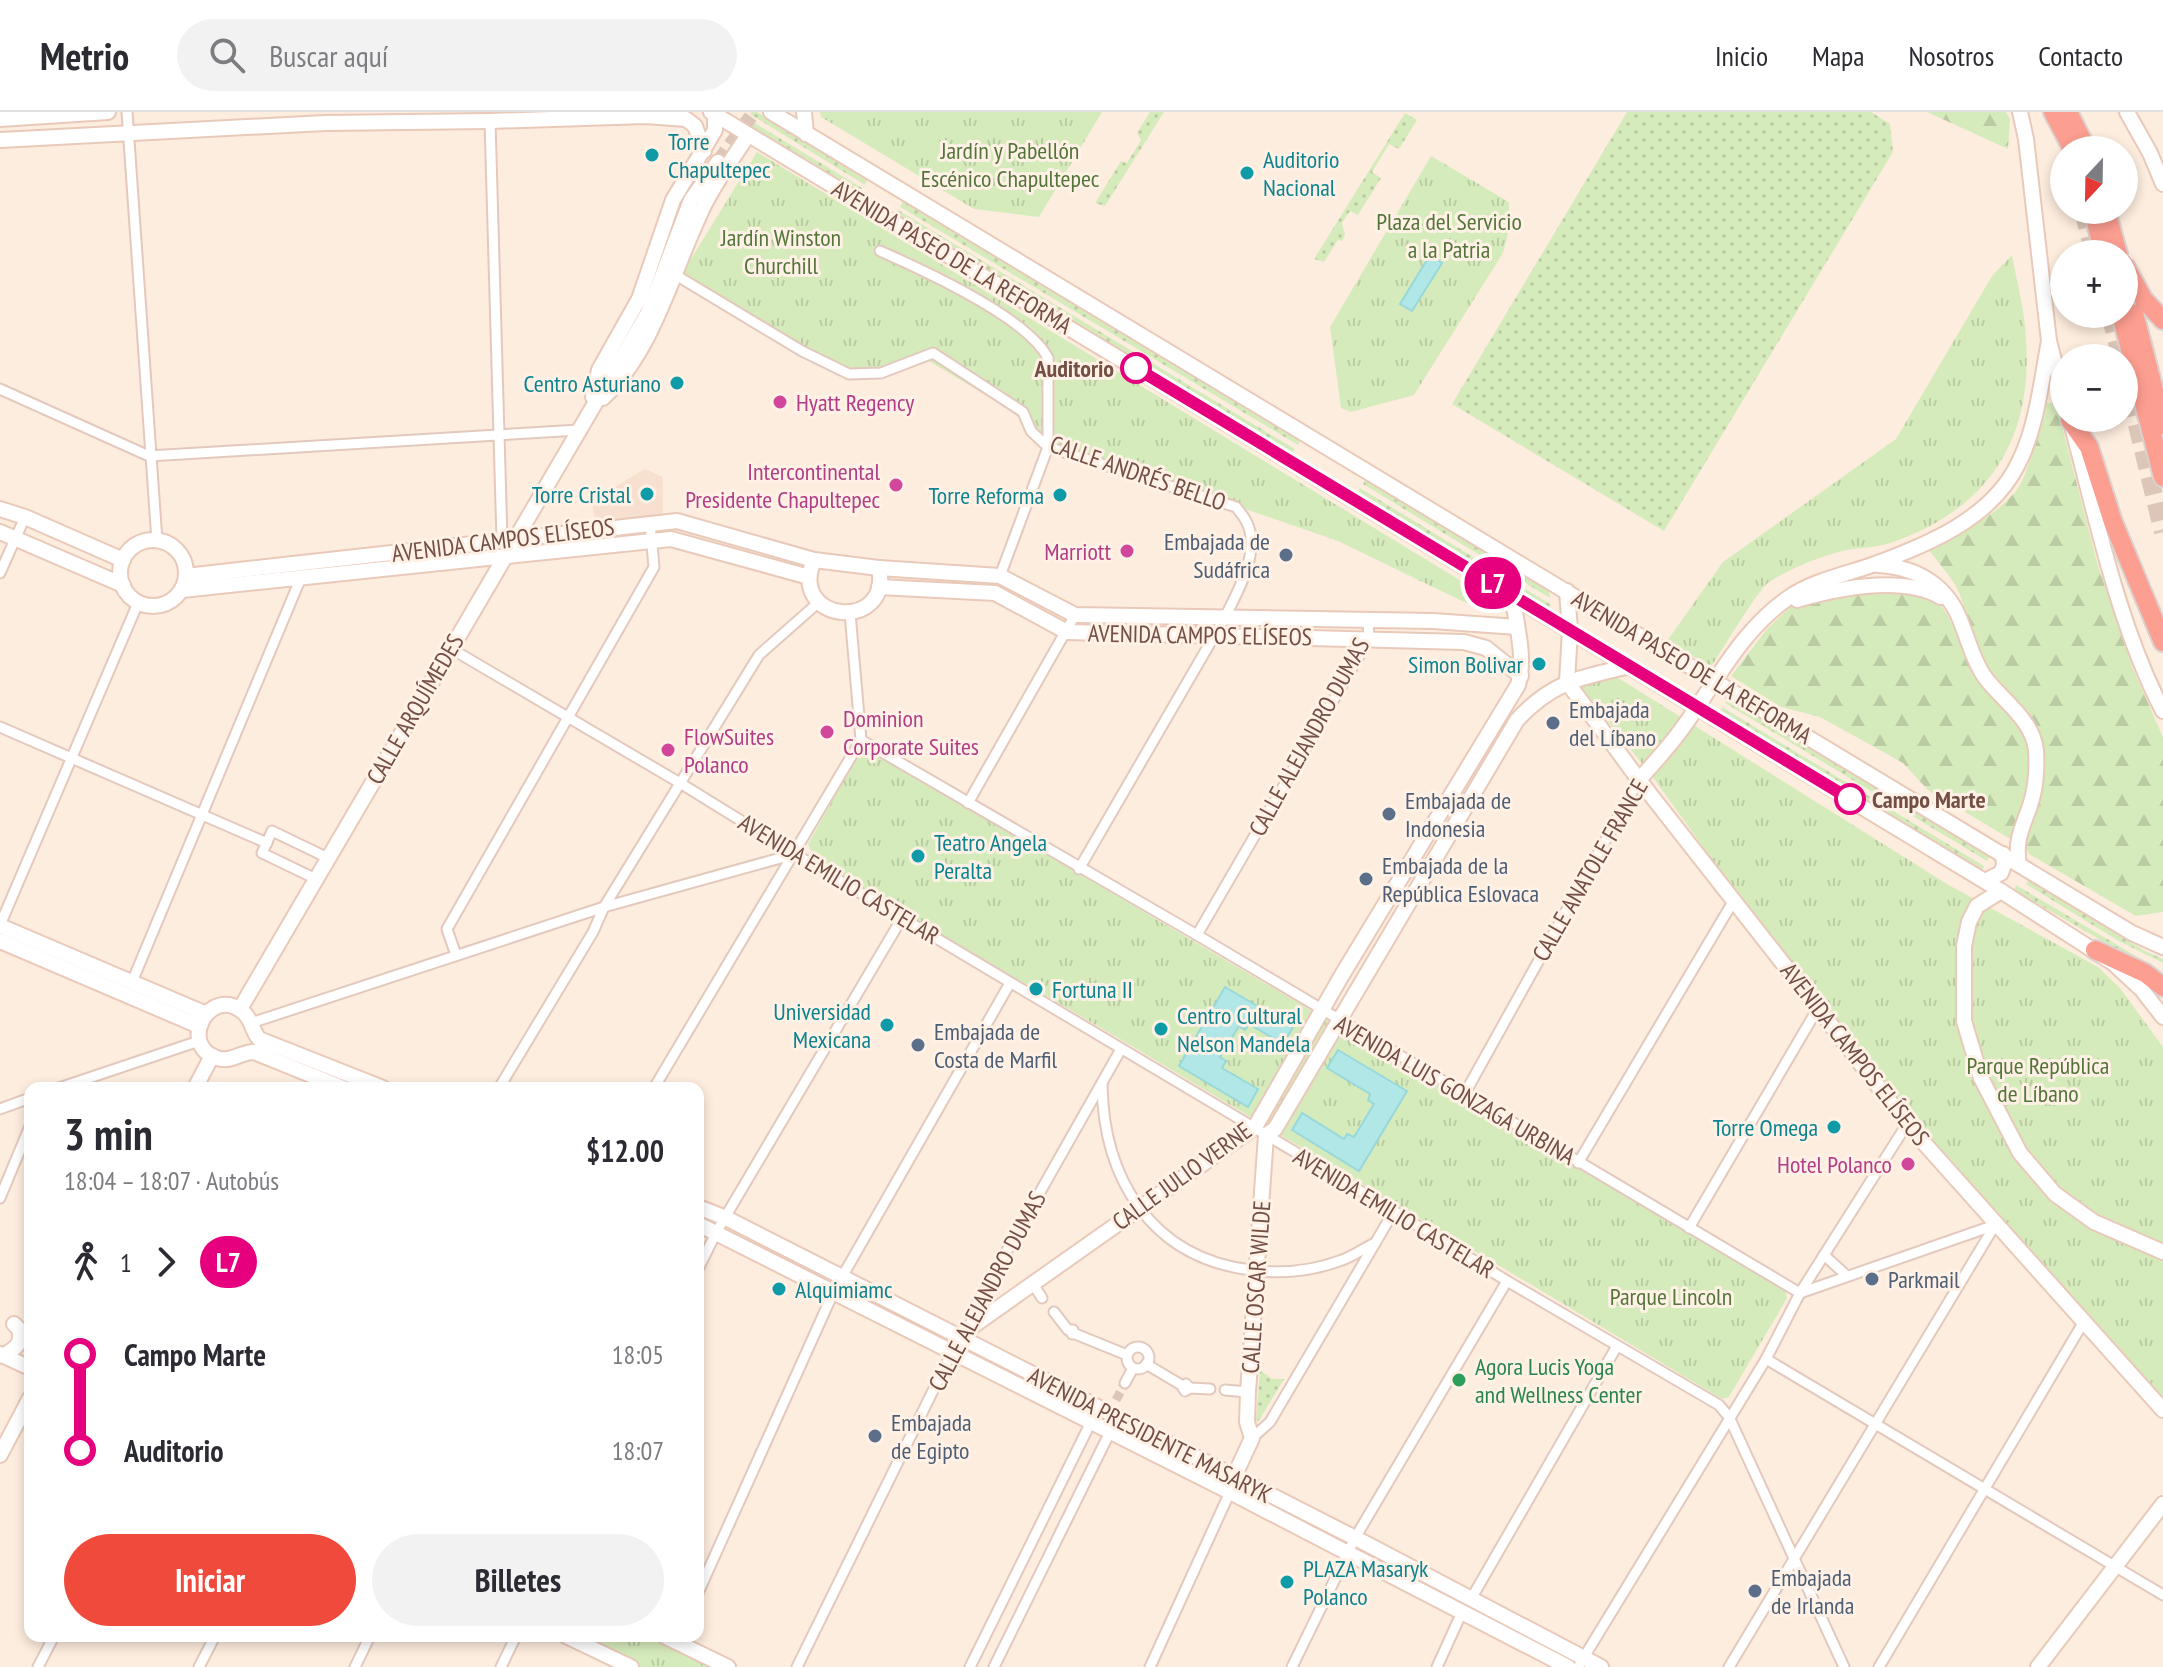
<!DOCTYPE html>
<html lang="es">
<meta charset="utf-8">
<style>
body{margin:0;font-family:"PT Sans Narrow",sans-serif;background:#f2f2f3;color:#2b2b33;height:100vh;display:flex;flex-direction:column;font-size:30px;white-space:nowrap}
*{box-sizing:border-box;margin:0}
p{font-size:26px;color:#7c7c81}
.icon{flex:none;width:44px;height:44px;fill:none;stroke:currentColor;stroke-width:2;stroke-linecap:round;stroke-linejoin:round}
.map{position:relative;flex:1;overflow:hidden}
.side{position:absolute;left:24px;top:970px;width:680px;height:560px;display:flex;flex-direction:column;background:#fff;border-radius:16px;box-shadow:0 4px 12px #0003}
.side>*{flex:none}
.badge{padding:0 16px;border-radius:26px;font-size:28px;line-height:52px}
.needle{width:52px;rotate:202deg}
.fabs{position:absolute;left:2050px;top:24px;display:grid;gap:16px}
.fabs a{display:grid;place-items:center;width:88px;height:88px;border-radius:50%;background:#fff;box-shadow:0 4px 12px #0003;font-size:40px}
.map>.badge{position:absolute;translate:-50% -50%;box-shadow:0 0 0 4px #fff}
.legs{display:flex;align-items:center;gap:12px;height:88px;padding:0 40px;font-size:26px}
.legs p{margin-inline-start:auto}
.head{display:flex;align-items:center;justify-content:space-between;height:136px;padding:0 40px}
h1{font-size:44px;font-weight:800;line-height:60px}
.primary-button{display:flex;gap:16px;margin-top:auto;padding:16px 40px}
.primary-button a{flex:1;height:92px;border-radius:48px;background:#ef4a3b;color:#fff;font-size:32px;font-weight:800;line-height:92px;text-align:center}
.primary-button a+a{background:#f2f2f3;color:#2b2b33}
ul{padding:0 40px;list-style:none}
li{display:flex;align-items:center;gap:28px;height:96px;font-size:30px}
li i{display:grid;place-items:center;width:12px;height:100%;margin:0 10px;background:currentColor}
li i::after{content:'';width:20px;height:20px;margin:-10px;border:6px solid;border-radius:50%;background:#fff}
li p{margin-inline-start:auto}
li:first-child i{background:linear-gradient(#0000 50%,currentColor 0)}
li:last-child i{background:linear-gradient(currentColor 50%,#0000 0)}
header{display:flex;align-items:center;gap:48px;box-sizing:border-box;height:112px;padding:0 40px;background:#fff;border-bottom:2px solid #e1e1e2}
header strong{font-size:38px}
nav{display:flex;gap:44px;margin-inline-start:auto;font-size:28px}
.search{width:560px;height:72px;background:#f2f2f3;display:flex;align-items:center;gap:20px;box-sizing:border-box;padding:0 28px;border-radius:44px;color:#7c7c81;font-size:30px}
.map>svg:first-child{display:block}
</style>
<header>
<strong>Metrio</strong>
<div class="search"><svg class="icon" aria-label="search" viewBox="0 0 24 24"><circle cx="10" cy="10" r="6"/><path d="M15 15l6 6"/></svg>Buscar aquí</div>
<nav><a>Inicio</a><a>Mapa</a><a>Nosotros</a><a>Contacto</a></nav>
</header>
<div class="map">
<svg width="2163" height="1555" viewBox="0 0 2163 1555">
<defs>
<pattern id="grass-dots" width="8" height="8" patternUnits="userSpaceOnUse" patternTransform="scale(2)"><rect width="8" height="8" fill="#d6ebbc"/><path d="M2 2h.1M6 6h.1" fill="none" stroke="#bbcba3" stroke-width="1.8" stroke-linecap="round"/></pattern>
<pattern id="forest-firs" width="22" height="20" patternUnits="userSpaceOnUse" patternTransform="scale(2)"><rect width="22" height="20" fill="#d6ebbc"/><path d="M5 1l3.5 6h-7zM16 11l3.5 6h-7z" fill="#bbcba3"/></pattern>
<pattern id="park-tufts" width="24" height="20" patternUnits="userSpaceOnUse" patternTransform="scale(2)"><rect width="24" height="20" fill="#d6ebbc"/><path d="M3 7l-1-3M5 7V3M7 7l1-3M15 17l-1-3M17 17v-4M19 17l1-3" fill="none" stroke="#bbcba3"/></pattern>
</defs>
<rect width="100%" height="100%" fill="#fdedde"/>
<path fill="#f7e0cf" d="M645,357L663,365V404L595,411L592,388Z"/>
<g fill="url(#grass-dots)">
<path d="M752,0H757L867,68L865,73L750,2Z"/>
<path d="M1150,0H1164L1105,94L1095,91L1121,49L1127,51L1141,28L1137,21Z"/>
<path d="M1627,0H1871L1890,12L1893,40L1664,419L1452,292Z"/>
<path d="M1405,1L1417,8L1399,37L1389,32L1372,60L1381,66L1358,103L1350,99L1342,111L1345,123L1342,129L1338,128L1324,150L1314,147Z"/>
<path d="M748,7L862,76L859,82L745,12Z"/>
<path d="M903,89L1301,328L1298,333L900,95Z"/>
<path d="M898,98L1295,337L1292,342L895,103Z"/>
<path d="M1366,367L1549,478L1550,486L1363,372Z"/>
<path d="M1360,376L1550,492L1551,498L1358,381Z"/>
<path d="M1728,587L1990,744L1987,749L1725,591Z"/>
<path d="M1722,595L1984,754L1982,758L1720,600Z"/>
<path d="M2029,768L2145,839L2163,847V851L2117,828L2026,772Z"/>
<path d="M2016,773L2141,847L2163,864L2014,778Z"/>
<path d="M1260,1258L1272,1267H1284L1258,1310L1256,1308Z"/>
</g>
<g fill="url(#forest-firs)">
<path d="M1927,0H2006L2010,7L2008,37Z"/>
<path d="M2045,291H2056L2098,454L2133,557L2163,625V800L2136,804L2029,742L2025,734C2037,693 2058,634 2026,598C2007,576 1985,558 1973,530C1966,515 1966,498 1960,483C1954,467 1938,451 1928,437C1955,426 2010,396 2022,369C2032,349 2038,313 2045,291Z"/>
<path d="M1839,477C1858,477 1902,473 1918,478C1955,490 1955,532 1974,561C1990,586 2028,606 2030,638C2031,669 2018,698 2012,728L1928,678L1903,651L1820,605L1781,595L1731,564L1767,517L1793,492Z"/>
</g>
<g fill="url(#park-tufts)">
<path d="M820,0H1102L1039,105L974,97L821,5Z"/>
<path d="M757,40L1499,492L1466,491L1338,429L1030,323L1019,303L927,248L849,261L819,247L681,163Z"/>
<path d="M1431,44L1509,90V118L1503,141L1414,283L1351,300L1341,296L1330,215Z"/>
<path d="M2012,143C2017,171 2025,199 2026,227C2033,327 1989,395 1896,429C1879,436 1859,435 1842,439C1817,446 1791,456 1769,470C1757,479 1722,539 1711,555L1667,529L1723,450L1896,327L1992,164Z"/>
<path d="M1612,562L1947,772L2098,855L2120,876L2163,935V1294L1911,1006L1834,903L1736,781L1652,664L1577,571Z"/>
<path d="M868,640H873L1786,1179L1787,1186L1729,1285L1722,1287L1125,930L815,749L808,732L857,645Z"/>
<path d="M572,1524H649L714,1555H636Z"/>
</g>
<g fill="#b2e7e7" stroke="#98d8da" stroke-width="2">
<path d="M1430,143L1442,151L1412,199L1400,192Z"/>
<path d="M1225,875L1293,915L1283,932L1249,912L1245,918L1239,914L1220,945L1226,949L1222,956L1258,977L1248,995L1179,954Z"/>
<path d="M1338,938L1407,979L1359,1059L1292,1018L1302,1001L1344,1027L1347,1022L1354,1025L1374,992L1368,988L1370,982L1327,956Z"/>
</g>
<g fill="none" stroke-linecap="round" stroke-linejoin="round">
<path stroke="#dbc6b8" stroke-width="9" stroke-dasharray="9 4.5" stroke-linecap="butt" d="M1116,1288L1125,1271"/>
<path stroke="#dbc6b8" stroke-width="14" stroke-dasharray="14 7" stroke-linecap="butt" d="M718,50L754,0"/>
<g stroke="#dbc6b8" stroke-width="18" stroke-dasharray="18 9" stroke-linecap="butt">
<path d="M2083,98L2094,142"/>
<path d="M2110,202L2121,246"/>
<path d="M2124,260L2163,420"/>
</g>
<g stroke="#e3c9bd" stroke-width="13">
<g id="street">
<path d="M127,0L157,429"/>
<path d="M490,9L502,428"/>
<path d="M880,139C923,158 1027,205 1048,246V335L1000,464"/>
<path d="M674,162L802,239L849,262L881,261L933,241L1023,300L1031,319L1048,335L1236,395C1240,400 1245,406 1247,411C1261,440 1237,481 1224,507L1079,757"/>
<path d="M0,277L149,344L579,318"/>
<path d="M0,461L25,405"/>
<path d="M450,536L680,671L795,742L1394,1099L1507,1169L1719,1293L1729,1305L1844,1555"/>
<path d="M0,615L267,731"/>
<path d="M861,628L1197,823L1800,1181"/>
<path d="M968,691L1075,503"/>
<path d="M316,767L262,741L272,719L328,746"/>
<path d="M0,813L138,491"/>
<path d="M1197,823L1369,527L1368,508"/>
<path d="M456,843L447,817L654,455L650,412"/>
<path d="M132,870L302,463"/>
<path d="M251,911L604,795L795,742"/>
<path d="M1102,971C1103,1066 1151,1146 1251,1158C1281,1162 1313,1159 1342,1148C1354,1144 1364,1136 1375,1131"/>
<path d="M59,976L199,929"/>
<path d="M499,976L593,820L604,795L759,543L819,490"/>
<path d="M654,976L861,628L850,501"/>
<path d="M1464,983L1639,668"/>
<path d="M0,997L30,986"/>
<path d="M1578,1051L1734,788"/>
<path d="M0,1086L30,1014"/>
<path d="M1689,1116L1818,896"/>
<path d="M1824,1143L1847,1164"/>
<path d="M698,1157L717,1119L902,806"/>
<path d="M842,1165L1010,871"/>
<path d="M1033,1172L1042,1186"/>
<path d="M1800,1181L1995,1113"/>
<path d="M1054,1200L1068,1218H1073L1072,1222"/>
<path d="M970,1214L976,1194L988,1172L1121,937"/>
<path d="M1073,1221L1127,1243"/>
<circle cx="1138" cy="1246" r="11"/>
<path d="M1766,1247L2163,1483"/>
<path d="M1146,1252L1183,1274"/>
<path d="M1125,1271L1133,1256"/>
<path d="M1190,1276L1185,1279L1183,1276L1186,1272L1190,1276L1210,1277"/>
<path d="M1225,1278L1248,1280"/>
<path d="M1252,1326L1270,1310L1394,1099"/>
<path d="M698,1481L834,1179"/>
<path d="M1471,1487L1617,1234"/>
<path d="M38,1555L54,1524"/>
<path d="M199,1555L215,1524"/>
<path d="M355,1555L370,1524"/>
<path d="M501,1555L516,1524"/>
<path d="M797,1555L952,1240"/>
<path d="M970,1555L1091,1310"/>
<path d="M994,1555L1110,1320"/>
<path d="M1150,1555L1230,1380"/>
<path d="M1292,1555L1355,1426L1507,1169"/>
<path d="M1437,1555L1462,1500"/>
<path d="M1578,1555L1766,1247L1800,1181L1907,1012"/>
<path d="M1729,1555L1995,1113"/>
<path d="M1879,1555L2083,1211"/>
</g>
</g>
<g stroke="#e9c9b9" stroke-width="18">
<g id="secondary">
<path d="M711,0L2001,779L2113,851L2142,878L2163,905"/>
<path d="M771,0L2132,821L2163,835"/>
<path d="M804,0L806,22"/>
<path d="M2020,0L2026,27L2049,229L2064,286"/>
<path d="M2127,0L2150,41L2163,72"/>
<path d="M0,7L108,0"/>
<path d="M0,28L325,11L490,9L646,4L686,7L695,14L704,39"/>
<path d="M593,285L599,258L639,187L673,88L715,18V2"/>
<path d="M603,286C653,239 671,164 700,102C712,74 732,48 748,23"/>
<path d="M2073,318C2097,409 2119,515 2163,599"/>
<path d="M0,397L25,405L123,448"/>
<path d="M0,420L123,473"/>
<circle cx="153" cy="461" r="33"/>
<path d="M814,448L879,456C892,521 787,511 814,448Z"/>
<path d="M1878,453C1917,455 1949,474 1962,513C1969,530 1973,548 1984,564C2001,588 2032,606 2036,638C2037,654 2036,672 2032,687C2025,712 2014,725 2019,752"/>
<path d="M879,456L1000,464L1075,503L1433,509L1517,515"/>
<path d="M186,464L677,409L814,448"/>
<path d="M879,475L995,481L1067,520L1464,530L1486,536L1521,564"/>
<path d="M182,478L671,427L809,465"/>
<path d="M1797,488C1839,476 1901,463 1941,485"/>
<path d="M1567,570L1639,668L1818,896L1907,1012L2163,1298"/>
<path d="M1567,570L1570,518L1567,479"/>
<path d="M1639,668C1652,653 1666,638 1678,622C1714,575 1738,521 1788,486C1812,469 1844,463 1872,453C1927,433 1991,407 2018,352C2037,315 2041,270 2049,229"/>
<path d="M1985,769L2001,761L2004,753L2003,742"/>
<path d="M2001,779L1977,794L1969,810L1964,834V909L1981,966L2020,1041L2055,1082L2094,1110L2163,1140"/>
<path d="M0,814L204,901"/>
<path d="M0,829L199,914"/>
<path d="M240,897L648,201L691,88L718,50"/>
<path d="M195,976L212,944"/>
<path d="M343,976L254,940C240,940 231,951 217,946C177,933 210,872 243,900C252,907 252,919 259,927L383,976"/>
<path d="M698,1095L726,1106L1367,1432L1601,1555"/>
<path d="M698,1112L1230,1380L1568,1555"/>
<path d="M952,1240L959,1226L970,1216L1255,1015L1342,863L1518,573C1526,544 1516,512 1512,482"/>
<path d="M0,1242L30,1256"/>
<path d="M3,1244C15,1236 23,1233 19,1217L14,1212"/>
<path d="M0,1343L30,1286"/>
<path d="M1230,1380L1234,1365L1252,1326L1247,1310L1248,1280L1266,1023L1275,1017L1517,608C1553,569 1580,566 1630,554"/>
<path d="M566,1524L631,1555"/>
<path d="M664,1524L728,1555"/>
<path d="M2038,1555L2163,1392"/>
</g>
</g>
<g stroke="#dbd1cf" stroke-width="22">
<g id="highway">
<path d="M2053,0L2073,38"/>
<path d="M2068,0L2087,38"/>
<path d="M2093,98L2104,142"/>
<path d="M2106,98L2118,142"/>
<path d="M2124,163L2163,313"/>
<path d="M2144,188L2163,208"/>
<path d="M2121,202L2163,365"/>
<path d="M2070,308L2089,335L2113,410L2163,530"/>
<path d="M2095,838L2145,861L2163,875"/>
</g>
</g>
<use href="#street" stroke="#fff" stroke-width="9"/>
<use href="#secondary" stroke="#fff" stroke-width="14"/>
<use href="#highway" stroke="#fc9e90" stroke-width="18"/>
<g stroke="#dbd1cf" stroke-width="22" stroke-linecap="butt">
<path id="highway-bridge" d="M2124,152L2144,188"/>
</g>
<use href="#highway-bridge" stroke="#fc9e90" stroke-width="18"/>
</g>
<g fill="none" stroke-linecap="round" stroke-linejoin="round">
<g stroke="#fff" stroke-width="18">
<path id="line-1" d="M1136,256L1850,687"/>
</g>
<use href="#line-1" stroke="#e6007e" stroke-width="12"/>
</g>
<g fill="#0f9aa8" stroke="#fff1e5" stroke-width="3">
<circle cx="652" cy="43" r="8"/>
<circle cx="1247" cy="61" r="8"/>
<circle cx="677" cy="271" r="8"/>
<circle cx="647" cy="382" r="8"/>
<circle cx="1060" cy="383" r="8"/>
<circle cx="1539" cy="552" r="8"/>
<circle cx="918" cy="744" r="8"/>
<circle cx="1036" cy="877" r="8"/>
<circle cx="887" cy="913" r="8"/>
<circle cx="1161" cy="917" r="8"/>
<circle cx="1834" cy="1015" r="8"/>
<circle cx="779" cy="1177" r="8"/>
<circle cx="1287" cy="1470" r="8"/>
</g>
<g fill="#fff" stroke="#e6007e" stroke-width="4">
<circle cx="1136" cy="256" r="14"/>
<circle cx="1850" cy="687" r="14"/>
</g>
<g fill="#d1479c" stroke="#fff1e5" stroke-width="3">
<circle cx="780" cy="290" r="8"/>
<circle cx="896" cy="373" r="8"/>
<circle cx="1127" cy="439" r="8"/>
<circle cx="827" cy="620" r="8"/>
<circle cx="668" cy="638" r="8"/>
<circle cx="1908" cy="1052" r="8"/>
</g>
<g fill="#5c6f8a" stroke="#fff1e5" stroke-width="3">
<circle cx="1286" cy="443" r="8"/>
<circle cx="1553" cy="611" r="8"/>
<circle cx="1389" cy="702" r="8"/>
<circle cx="1366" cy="767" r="8"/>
<circle cx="918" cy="933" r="8"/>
<circle cx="1872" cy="1167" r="8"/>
<circle cx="875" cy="1324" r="8"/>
<circle cx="1755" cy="1479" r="8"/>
</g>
<circle fill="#2e9e5b" stroke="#fff1e5" stroke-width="3" cx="1459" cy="1268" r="8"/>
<g text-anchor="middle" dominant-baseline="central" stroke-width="6" stroke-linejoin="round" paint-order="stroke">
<g font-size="24" fill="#0d838f" stroke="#fff1e5" text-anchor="start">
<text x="668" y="29">Torre<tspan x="668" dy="28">Chapultepec</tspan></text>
<text x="1263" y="47">Auditorio<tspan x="1263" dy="28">Nacional</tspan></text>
<text x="661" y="271" text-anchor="end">Centro Asturiano</text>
<text x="631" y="382" text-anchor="end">Torre Cristal</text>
<text x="1044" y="383" text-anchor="end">Torre Reforma</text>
<text x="1523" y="552" text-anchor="end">Simon Bolivar</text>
<text x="934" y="730">Teatro Angela<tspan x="934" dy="28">Peralta</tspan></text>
<text x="1052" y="877">Fortuna II</text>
<text x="871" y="899" text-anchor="end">Universidad<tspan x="871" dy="28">Mexicana</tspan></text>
<text x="1177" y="903">Centro Cultural<tspan x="1177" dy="28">Nelson Mandela</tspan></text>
<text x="1818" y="1015" text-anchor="end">Torre Omega</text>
<text x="795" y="1177">Alquimiamc</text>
<text x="1303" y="1456">PLAZA Masaryk<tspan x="1303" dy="28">Polanco</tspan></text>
</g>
<g font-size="24" fill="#53753a" stroke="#fff1e5">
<text x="1010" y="38">Jardín y Pabellón<tspan x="1010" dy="28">Escénico Chapultepec</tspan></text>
<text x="1449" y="109">Plaza del Servicio<tspan x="1449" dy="28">a la Patria</tspan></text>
<text x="781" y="125">Jardín Winston<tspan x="781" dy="28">Churchill</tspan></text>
<text x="2038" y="953">Parque República<tspan x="2038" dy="28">de Líbano</tspan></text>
<text x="1671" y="1184">Parque Lincoln</text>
</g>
<g font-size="24" fill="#744f45" stroke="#fff1e5">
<text transform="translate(952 145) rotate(31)">AVENIDA PASEO DE LA REFORMA</text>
<text transform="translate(1138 361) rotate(19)">CALLE ANDRÉS BELLO</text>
<text transform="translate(503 428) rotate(-7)">AVENIDA CAMPOS ELÍSEOS</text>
<text transform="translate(1200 523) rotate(1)">AVENIDA CAMPOS ELÍSEOS</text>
<text transform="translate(1692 555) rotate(31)">AVENIDA PASEO DE LA REFORMA</text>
<text transform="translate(415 597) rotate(-60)">CALLE ARQUÍMEDES</text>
<text transform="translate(1309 625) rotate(-61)">CALLE ALEJANDRO DUMAS</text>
<text transform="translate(1590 758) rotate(-60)">CALLE ANATOLE FRANCE</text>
<text transform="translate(839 767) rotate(31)">AVENIDA EMILIO CASTELAR</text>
<text transform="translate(1855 942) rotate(52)">AVENIDA CAMPOS ELÍSEOS</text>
<text transform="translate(1455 978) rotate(30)">AVENIDA LUIS GONZAGA URBINA</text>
<text transform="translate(1182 1064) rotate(-36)">CALLE JULIO VERNE</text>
<text transform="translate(1394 1101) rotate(31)">AVENIDA EMILIO CASTELAR</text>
<text transform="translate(1256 1175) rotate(-86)">CALLE OSCAR WILDE</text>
<text transform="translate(987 1179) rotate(-62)">CALLE ALEJANDRO DUMAS</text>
<text transform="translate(1150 1323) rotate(27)">AVENIDA PRESIDENTE MASARYK</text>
</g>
<g font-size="24" font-weight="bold" fill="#744f45" stroke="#fff1e5" text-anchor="end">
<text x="1114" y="256">Auditorio</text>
<text x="1872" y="687" text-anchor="start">Campo Marte</text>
</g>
<g font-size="24" fill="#b23c85" stroke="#fff1e5" text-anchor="start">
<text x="796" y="290">Hyatt Regency</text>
<text x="880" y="359" text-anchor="end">Intercontinental<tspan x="880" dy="28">Presidente Chapultepec</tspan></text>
<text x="1111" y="439" text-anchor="end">Marriott</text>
<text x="843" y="606">Dominion<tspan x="843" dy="28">Corporate Suites</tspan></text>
<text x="684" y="624">FlowSuites<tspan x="684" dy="28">Polanco</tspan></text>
<text x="1892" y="1052" text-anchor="end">Hotel Polanco</text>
</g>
<g font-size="24" fill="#4e5e75" stroke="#fff1e5" text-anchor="start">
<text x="1270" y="429" text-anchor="end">Embajada de<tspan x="1270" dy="28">Sudáfrica</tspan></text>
<text x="1569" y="597">Embajada<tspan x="1569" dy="28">del Líbano</tspan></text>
<text x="1405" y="688">Embajada de<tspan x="1405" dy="28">Indonesia</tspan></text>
<text x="1382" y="753">Embajada de la<tspan x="1382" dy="28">República Eslovaca</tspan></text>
<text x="934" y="919">Embajada de<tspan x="934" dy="28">Costa de Marfil</tspan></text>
<text x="1888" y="1167">Parkmail</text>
<text x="891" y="1310">Embajada<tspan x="891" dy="28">de Egipto</tspan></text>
<text x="1771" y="1465">Embajada<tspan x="1771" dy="28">de Irlanda</tspan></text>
</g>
<g font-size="24" fill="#27864d" stroke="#fff1e5" text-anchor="start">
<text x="1475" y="1254">Agora Lucis Yoga<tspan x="1475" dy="28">and Wellness Center</tspan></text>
</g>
</g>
</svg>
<div class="fabs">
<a><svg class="needle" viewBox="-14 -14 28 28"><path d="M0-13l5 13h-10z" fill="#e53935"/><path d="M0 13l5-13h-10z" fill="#7c7c81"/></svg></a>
<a>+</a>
<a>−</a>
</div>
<b class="badge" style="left:1493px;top:471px;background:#e6007e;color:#fff">L7</b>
<section class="side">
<div class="head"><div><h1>3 min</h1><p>18:04 – 18:07 · Autobús</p></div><b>$12.00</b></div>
<div class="legs"><svg class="icon" aria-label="walk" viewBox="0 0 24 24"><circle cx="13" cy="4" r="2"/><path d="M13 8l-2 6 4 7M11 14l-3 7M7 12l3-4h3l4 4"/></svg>1<svg class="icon" aria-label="forward" viewBox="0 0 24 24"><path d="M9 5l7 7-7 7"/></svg><b class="badge" style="background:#e6007e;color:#fff">L7</b></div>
<ul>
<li><i style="color:#e6007e"></i><b>Campo Marte</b><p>18:05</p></li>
<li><i style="color:#e6007e"></i><b>Auditorio</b><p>18:07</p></li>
</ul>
<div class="primary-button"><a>Iniciar</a><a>Billetes</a></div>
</section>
</div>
